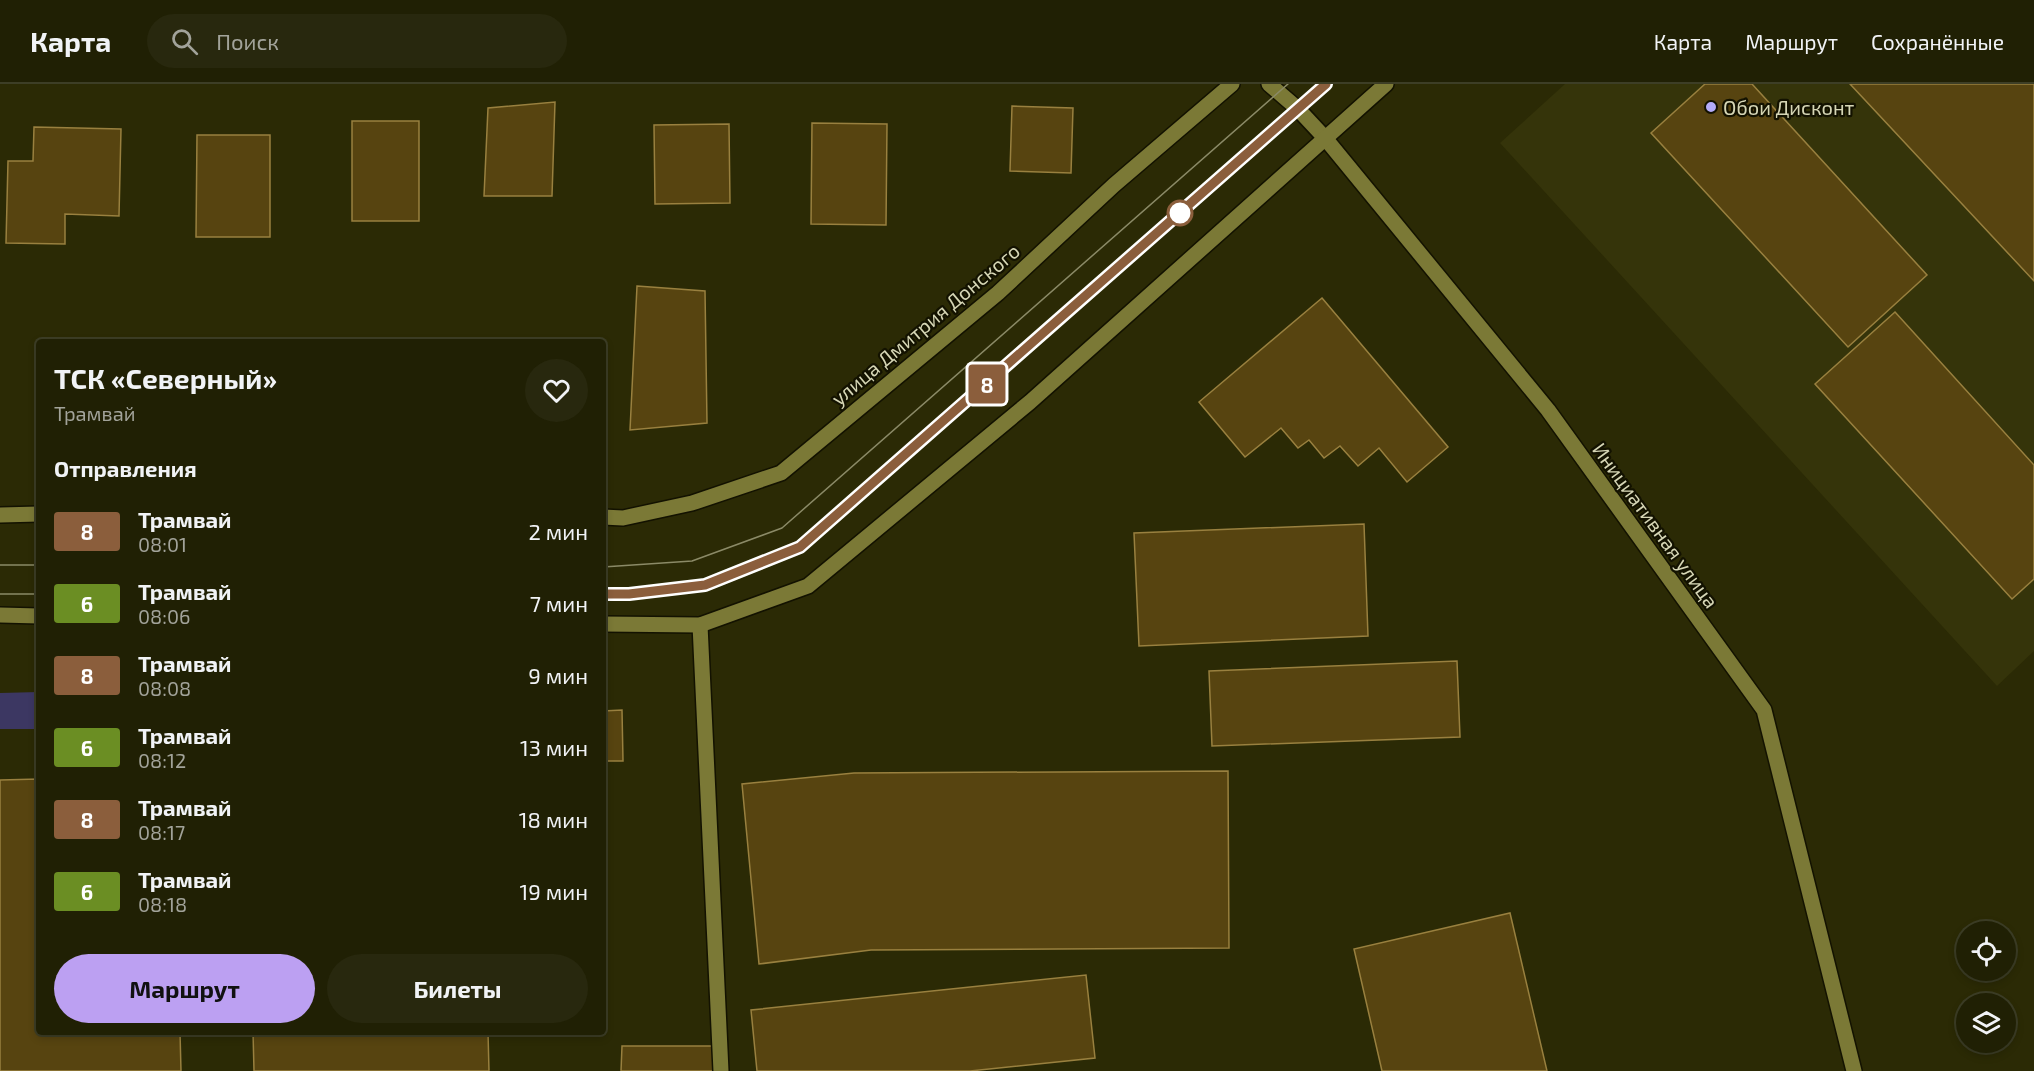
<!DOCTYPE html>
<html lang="ru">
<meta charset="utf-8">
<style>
body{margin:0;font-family:"Exo 2",sans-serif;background:#28280e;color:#f1f3f6;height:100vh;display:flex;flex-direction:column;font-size:22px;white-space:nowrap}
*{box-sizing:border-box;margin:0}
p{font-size:20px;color:#a2a39a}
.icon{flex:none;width:33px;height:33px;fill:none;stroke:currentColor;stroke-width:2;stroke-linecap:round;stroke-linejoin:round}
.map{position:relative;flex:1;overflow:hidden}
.side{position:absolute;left:36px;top:255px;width:570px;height:696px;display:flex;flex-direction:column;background:#202004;border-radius:6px;box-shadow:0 3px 9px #0003,0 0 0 2px #3d3e26}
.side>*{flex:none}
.badge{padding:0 12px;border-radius:4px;font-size:21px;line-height:39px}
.tools{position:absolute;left:1956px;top:837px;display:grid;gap:12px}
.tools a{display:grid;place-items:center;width:60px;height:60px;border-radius:50%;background:#202004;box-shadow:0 3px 9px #0003,0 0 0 2px #3d3e26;font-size:30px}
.map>.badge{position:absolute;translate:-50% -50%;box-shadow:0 0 0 3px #fff}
h2{padding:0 18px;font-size:22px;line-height:54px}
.round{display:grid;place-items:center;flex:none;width:63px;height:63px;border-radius:32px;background:#28280e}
.overview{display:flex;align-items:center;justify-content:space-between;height:102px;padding:0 18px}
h1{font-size:28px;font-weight:700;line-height:45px}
.primary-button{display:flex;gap:12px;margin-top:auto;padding:12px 18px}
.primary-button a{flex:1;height:69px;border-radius:36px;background:#bca0f2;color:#111;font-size:24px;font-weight:700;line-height:69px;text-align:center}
.primary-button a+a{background:#28280e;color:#f1f3f6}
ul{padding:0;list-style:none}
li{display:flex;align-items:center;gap:18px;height:72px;padding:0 18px}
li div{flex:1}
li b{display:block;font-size:22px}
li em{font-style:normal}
li .badge{min-width:66px;font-weight:700;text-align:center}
header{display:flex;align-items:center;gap:36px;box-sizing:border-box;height:84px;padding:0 30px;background:#202004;border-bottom:2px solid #3d3e26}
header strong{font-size:28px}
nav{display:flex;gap:33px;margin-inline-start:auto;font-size:21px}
.search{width:420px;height:54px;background:#28280e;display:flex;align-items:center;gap:15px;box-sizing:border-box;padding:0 21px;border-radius:33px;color:#a2a39a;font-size:22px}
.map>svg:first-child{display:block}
</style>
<header>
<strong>Карта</strong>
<div class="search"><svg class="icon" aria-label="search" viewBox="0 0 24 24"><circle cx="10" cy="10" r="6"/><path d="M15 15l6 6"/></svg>Поиск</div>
<nav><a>Карта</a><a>Маршрут</a><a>Сохранённые</a></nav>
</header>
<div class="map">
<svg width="2034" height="987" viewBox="0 0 2034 987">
<rect width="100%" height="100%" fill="#2b2a05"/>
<path fill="#35340a" d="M1565,0H2034V567L1997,602L1500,59Z"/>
<path fill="#3c3762" d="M39,608V645H0V609Z"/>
<g fill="#574410" stroke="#99803f" stroke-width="1.5">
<path d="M1705,0H1752L1927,191L1848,263L1651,49Z"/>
<path d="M1850,0H2034V197Z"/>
<path d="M555,18L552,112H484L488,24Z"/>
<path d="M1012,22L1073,24L1071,89L1010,87Z"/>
<rect x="352" y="37" width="67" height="100"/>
<path d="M812,39L887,40L886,141L811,140Z"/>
<path d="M729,40L730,119L655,120L654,41Z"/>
<path d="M34,43L121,45L119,132L65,130V160L6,159L8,77H33Z"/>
<path d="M197,51H270V153H196Z"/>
<path d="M637,202L705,207L707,339L630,346Z"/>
<path d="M1322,214L1448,363L1407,398L1379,364L1358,382L1340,362L1324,374L1309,356L1298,364L1281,344L1245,373L1199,318Z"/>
<path d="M1895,228L2034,381V495L2012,515L1815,300Z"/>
<path d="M1364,440L1368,552L1139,562L1134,449Z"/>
<path d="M1457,577L1460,653L1212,662L1209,587Z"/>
<path d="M622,626L623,677H603V627Z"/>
<path d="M1228,687L1229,864L871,866L759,880L742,700L854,689Z"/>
<path d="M39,695V948H180L181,987H0V696Z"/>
<path d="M1510,829L1547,987H1382L1354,865Z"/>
<path d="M1086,891L1095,974L970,987H757L751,926Z"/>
<path d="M253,948H488L489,987H254Z"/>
<path d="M622,962H713V987H621Z"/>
</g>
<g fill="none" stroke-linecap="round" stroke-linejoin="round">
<g stroke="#131201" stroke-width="18">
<path id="service" d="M700,541L721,987"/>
</g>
<g stroke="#131201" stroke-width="18">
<path id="minor" d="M1269,0L1298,25L1325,54L1548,326L1764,626L1854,987"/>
</g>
<g stroke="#131201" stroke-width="18">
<g id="tertiary">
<path d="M0,431L39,430"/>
<path d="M603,433L623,434L692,419L781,389L998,209L1114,101L1232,0"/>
<path d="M0,531L39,532"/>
<path d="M603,540L700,541L808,502L1030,318L1386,0"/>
</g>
</g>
<use href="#service" stroke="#7b7936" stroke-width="15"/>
<use href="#minor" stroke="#7b7936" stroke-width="15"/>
<use href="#tertiary" stroke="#7b7936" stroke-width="15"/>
<g stroke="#8b8a67" stroke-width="1.5">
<path d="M0,481H39"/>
<path d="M603,483L692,477L782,444L1288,0"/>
<path d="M0,510H39"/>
<path d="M603,510H629L705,501L800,463L1326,0"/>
</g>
</g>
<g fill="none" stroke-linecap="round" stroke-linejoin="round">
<g stroke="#fff" stroke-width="14">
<path id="line" d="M603,510H629L705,501L800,463L1326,0"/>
</g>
<use href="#line" stroke="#8b5e3c" stroke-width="9"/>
</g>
<circle fill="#b4acf9" stroke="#131200" stroke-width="2" cx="1711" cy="23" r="6"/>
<circle fill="#fff" stroke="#8b5e3c" stroke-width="3" cx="1180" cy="129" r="12"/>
<g text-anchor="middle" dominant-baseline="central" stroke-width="4.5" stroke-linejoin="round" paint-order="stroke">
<g font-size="20" fill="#d6d6b5" stroke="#131200" text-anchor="start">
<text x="1723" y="23">Обои Дисконт</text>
</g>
<g font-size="20" fill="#d6d6b5" stroke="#131200">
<text transform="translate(925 240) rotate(-40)">улица Дмитрия Донского</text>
<text transform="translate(1656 441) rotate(54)">Инициативная улица</text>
</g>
</g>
</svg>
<div class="tools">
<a><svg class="icon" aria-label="locate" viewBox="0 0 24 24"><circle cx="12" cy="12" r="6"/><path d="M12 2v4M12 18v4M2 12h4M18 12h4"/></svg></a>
<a><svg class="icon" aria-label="layers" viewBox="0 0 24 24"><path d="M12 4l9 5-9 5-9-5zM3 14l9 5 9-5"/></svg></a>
</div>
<b class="badge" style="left:987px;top:300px;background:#8b5e3c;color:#fff">8</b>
<section class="side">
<div class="overview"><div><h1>ТСК «Северный»</h1><p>Трамвай</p></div><a class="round"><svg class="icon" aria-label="heart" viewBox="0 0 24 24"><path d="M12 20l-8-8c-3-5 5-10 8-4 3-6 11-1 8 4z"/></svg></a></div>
<h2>Отправления</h2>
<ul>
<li><span class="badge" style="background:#8b5e3c;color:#fff">8</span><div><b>Трамвай</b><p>08:01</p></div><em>2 мин</em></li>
<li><span class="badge" style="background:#6b8e23;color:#fff">6</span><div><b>Трамвай</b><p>08:06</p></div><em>7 мин</em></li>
<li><span class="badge" style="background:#8b5e3c;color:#fff">8</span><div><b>Трамвай</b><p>08:08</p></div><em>9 мин</em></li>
<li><span class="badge" style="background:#6b8e23;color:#fff">6</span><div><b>Трамвай</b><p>08:12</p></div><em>13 мин</em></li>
<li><span class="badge" style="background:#8b5e3c;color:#fff">8</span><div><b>Трамвай</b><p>08:17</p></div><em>18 мин</em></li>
<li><span class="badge" style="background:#6b8e23;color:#fff">6</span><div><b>Трамвай</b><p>08:18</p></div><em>19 мин</em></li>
</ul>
<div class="primary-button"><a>Маршрут</a><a>Билеты</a></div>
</section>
</div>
